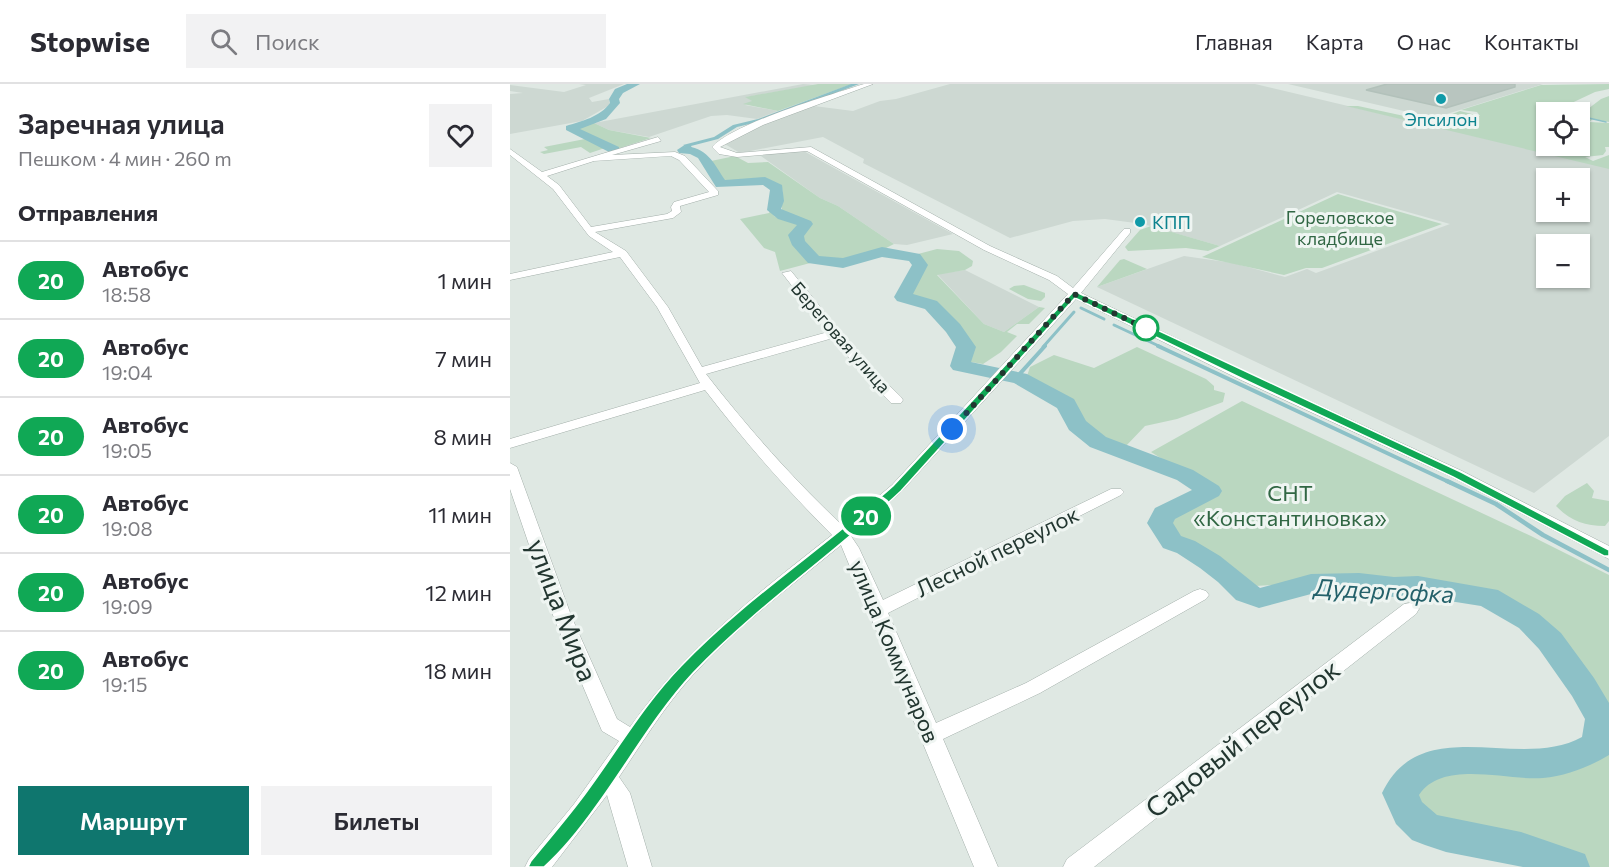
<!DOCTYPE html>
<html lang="ru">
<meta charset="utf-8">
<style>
body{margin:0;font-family:Commissioner,sans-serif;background:#f2f2f3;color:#2b2b33;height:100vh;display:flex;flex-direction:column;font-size:22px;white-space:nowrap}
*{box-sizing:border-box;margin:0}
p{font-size:20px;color:#7c7c81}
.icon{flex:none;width:33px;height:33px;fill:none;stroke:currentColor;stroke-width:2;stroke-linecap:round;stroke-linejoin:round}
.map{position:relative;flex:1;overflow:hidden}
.side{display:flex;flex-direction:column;background:#fff;width:510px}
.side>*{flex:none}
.badge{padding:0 12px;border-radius:20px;font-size:21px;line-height:39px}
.controls{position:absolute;left:1026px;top:18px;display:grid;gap:12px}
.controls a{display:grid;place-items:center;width:54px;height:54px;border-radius:0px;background:#fff;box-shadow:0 2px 4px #0004;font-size:30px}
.you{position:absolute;width:30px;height:30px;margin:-15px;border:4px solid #fff;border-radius:50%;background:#1a73e8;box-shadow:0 0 0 9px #1a73e833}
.map>.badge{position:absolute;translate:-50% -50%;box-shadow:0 0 0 3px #fff}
h2{padding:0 18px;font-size:22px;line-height:54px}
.round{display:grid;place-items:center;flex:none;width:63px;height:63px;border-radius:0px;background:#f2f2f3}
.summary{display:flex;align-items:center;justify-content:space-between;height:102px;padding:0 18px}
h1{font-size:28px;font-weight:600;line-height:45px}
.action{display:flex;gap:12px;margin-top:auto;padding:12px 18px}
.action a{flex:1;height:69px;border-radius:0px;background:#0f766e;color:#fff;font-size:24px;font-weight:600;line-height:69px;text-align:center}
.action a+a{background:#f2f2f3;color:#2b2b33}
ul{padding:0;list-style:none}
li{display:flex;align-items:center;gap:18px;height:78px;padding:0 18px;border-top:2px solid #e1e1e2}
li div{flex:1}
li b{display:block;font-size:22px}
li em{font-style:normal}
li .badge{min-width:66px;font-weight:700;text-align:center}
header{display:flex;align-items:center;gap:36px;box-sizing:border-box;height:84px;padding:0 30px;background:#fff;border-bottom:2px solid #e1e1e2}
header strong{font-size:28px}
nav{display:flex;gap:33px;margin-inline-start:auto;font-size:21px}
.search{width:420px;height:54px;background:#f2f2f3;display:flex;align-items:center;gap:15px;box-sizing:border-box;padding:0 21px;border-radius:0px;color:#7c7c81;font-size:22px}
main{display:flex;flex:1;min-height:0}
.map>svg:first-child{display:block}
</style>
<header>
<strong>Stopwise</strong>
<div class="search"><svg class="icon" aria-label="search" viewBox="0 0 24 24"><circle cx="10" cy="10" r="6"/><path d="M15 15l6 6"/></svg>Поиск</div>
<nav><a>Главная</a><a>Карта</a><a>О нас</a><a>Контакты</a></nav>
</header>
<main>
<section class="side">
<div class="summary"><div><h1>Заречная улица</h1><p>Пешком · 4 мин · 260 m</p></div><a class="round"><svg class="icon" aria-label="heart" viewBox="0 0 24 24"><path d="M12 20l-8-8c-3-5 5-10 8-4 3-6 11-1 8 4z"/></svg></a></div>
<h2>Отправления</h2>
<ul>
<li><span class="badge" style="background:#10a855;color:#fff">20</span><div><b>Автобус</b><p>18:58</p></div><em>1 мин</em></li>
<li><span class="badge" style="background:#10a855;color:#fff">20</span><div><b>Автобус</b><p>19:04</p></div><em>7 мин</em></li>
<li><span class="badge" style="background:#10a855;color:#fff">20</span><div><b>Автобус</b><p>19:05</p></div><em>8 мин</em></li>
<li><span class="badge" style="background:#10a855;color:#fff">20</span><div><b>Автобус</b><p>19:08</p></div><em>11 мин</em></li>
<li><span class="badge" style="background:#10a855;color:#fff">20</span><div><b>Автобус</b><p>19:09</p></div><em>12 мин</em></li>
<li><span class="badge" style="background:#10a855;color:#fff">20</span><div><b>Автобус</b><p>19:15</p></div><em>18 мин</em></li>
</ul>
<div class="action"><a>Маршрут</a><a>Билеты</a></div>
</section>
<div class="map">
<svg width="1099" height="783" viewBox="0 0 1099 783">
<rect width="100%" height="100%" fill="#dfe8e3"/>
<g fill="#cdd8d2" fill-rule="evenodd">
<path d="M69,0H114L79,14L82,18L99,15L100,21L72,37L0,50V10L13,9L0,7V1L54,8L76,1Z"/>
<path d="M293,0L307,1L236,13L243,17L235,21L268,27L247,35L217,31L201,32L139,53L99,46L84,39Z"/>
<path d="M440,0H745L1099,84V352L1024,409L587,203L674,172L723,179L775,193L797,185L806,189L940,140L827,108L710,162L633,140L595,135L563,137L500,154L353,79L354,75L313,53L230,69L213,59L221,52L304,22L343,27L370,17L386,15ZM1036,94H1070V128H1036ZM1036,160H1070V194H1036Z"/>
<path d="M778,0H1033L924,34Z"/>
<path d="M290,65L443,150L397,161L384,160L328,122L310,114L251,72Z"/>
<path d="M455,186L529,223L494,248L474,240L427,190Z"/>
</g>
<g fill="#bad7c0">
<path d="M308,0H342L268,27L233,20L242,17L235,13Z"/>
<path d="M1099,0V5L1085,8L1051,24L1060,28H1036V62H1070V31L1091,15L1099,12V38L1083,35L1079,38L1099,39V63H1095L1096,67L1093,71L1075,73L1083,77L1099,71V85L836,22H848L922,38L950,27L970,32L967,28L951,26L1031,1Z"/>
<path d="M84,39L99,46L141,54L107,65L63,43Z"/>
<path d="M80,54L98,63L80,69L71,63L34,70L30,68L38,66L34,63Z"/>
<path d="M225,72L238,79L258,78L310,114L328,122L384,160C361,173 338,177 309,175L289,154L299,143V138L273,132C270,123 274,114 272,104L259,97L219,99L210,95L201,77Z"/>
<path d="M828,110L932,140L812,184H796L774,191L692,173Z"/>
<path d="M260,127H263L264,132C273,138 284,133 292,141L284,150V157L304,178L270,187L265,168L254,164L230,135L259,129Z"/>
<path d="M641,142L710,162L698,167L676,164L618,167L615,163L630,146Z"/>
<path d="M427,165L449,167L463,177L462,182L455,186L427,191L474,240L494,248L529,223L535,224L519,240H507L497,248L507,252L491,268L473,280L455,277L460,260C436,232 434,223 397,212L413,181L407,172L408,170Z"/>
<path d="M614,175L637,185L587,203L610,176Z"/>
<path d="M514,201L535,209V213L531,217L518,215L499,205L504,202Z"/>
<path d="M627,263L696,295L704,302V306L715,309L713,318L667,335L635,342L615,363L584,348L555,312L517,292L520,283L544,271L584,284Z"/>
<path d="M732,317L1021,452L1099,491V647L1098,630L1073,586L1041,551L1007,523L973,507L865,493L800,491L764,501L745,502L670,455L660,444L664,433L702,414L707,403C685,390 662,382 641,368Z"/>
<path d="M1077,399L1084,407L1082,414L1099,417V437L1095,442C1074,442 1061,437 1046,422L1055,412Z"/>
<path d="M1099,665V783H1071L1035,763L919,737L903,722L899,707L913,692L954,680L1022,685L1071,682Z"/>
</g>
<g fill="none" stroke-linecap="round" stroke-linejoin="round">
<path stroke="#8dc1c7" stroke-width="1.5" d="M1070,32L1096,38"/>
<g stroke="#8dc1c7" stroke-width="3">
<path d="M571,224L594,235"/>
<path d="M604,241L651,263"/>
<path d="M533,263L564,228"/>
</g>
<g stroke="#8dc1c7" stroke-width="4">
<path d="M648,262L941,399"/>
<path d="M507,293L535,262"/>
</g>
<path stroke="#8dc1c7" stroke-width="4.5" d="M937,397L986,420L1033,451L1099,486"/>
<path fill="#8dc1c7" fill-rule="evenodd" d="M341,0H349L252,37L227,43L208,55L181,62L183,66H179L173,61L204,53L223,41L248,35Z"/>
<g fill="#8dc1c7" fill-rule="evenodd">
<path d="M117,0H130L113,9L109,15L110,19L96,35L70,45L109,63V69H101L56,46V42C72,37 90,33 100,19L99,15L105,5Z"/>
<path d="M173,62C197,63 203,78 215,96L255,93L272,101L274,117L271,125L301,137L303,140L294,152L295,157L309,172L333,174L372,163L410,170L418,181L403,210L427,217L450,240L466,263L461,278L517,290L564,315L576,337L596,353L683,386L709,402L712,407L709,412L665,435L663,439L671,452L685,457L710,472L750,504L801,490L849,489L884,493L908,492L988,506L1029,530L1051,549L1084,594L1099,619V671C1079,683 1056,692 1033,694C996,697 933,675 909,711L912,718L927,731L1011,748L1075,770L1080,783H1013L936,768L915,761L902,756L886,740L872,709C912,626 1009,688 1072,653L1075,635L1062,612L1029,565L1009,544L971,522L908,512L884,513L849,509L801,510L749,524L726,516L708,498L690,484L667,469L653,464L637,439L645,424L682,406L667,396L580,363L559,346L547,324L504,299L443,286L440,282L446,263L436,248L415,225L387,217L384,213L402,181L399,177L372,173L333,184L298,179L282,161L278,151L287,141L268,135L257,126L260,106L253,101L206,103L188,74L180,70L169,69L167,66Z"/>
</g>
</g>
<path fill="#b8c5bf" stroke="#b2c1ba" stroke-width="1.5" d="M877,0H1005V3L936,24L856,6Z"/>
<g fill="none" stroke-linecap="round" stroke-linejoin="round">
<g stroke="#a3afaa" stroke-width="1">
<g id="minor">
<path d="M354,0H363L253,41L210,63L227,69L301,63L480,162L547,192L563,204L614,145H620V149L571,209L741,290L952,387L1099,462V475L942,393L731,296L566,215L392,407L341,452L349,464L373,516L601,405H611L614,408L611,411L378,529L426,639L516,599L684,507L690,505L696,507L699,511L696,515L530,609L433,655L488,783H464L331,461C280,503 226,543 182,592C154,623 132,659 109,693L120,709L142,783H118L97,711L42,783H15L19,775L64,720L109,657L92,647L44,534L0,405V379L7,383L62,534L107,635L120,643C176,564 247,510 322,451C277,406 234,357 195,306L0,364V355L190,299L147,223L110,173L0,196V190L103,168L79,152L43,105L0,71V65L32,88L148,53L151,57L102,71L165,68L175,72L208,107V111L170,122L171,128L163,134L85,148L116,167L158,223L192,283L318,248L272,189L281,187L358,281L391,313L393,316L391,319H381L350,287L323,254L196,290C238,344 283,395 333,442L382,401L558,210L539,196L474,166L297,67L227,73L209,70L202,63C224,39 320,11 354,0ZM161,72L169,76L199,108L164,118L161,123L162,127L157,130L81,143L49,101L37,92L84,77Z"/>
<path d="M900,519L906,520L909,525L906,530L584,783H553L557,775L894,520Z"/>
</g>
</g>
<use href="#minor" fill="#fff" fill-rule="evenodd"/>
</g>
<path fill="#10a855" stroke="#fff" stroke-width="1.5" d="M564,207L951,388L1099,466V472H1094L943,393L733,295L565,214L391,407C324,470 247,522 183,589C146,629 119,677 87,721C70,745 52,767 34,783H18L21,777C39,755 58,733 75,710C107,667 134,620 171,582C235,515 314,464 383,402Z"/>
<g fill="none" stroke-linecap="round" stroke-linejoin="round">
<path stroke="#223630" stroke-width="6" stroke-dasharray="0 10.8" d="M442,345L564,210L639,246L636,244"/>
</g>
<g fill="#0f9aa8" stroke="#eff5f2" stroke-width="2">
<circle cx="931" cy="15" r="6"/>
<circle cx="630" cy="138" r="6"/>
</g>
<circle fill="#fff" stroke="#10a855" stroke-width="3" cx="636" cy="244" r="12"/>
<g text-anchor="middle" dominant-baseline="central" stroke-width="6" stroke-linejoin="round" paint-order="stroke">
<g font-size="18" fill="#0d838f" stroke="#eff5f2">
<text x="931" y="35">Эпсилон</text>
<text x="642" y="138" text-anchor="start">КПП</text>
</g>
<g font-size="18" fill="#316744" stroke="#eff5f2">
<text x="830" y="133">Гореловское<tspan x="830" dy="21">кладбище</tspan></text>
</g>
<g font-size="18" fill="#223630" stroke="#eff5f2">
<text transform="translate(331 253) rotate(49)">Береговая улица</text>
</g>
<g font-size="22" fill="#316744" stroke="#eff5f2">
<text x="780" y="408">СНТ<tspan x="780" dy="25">«Константиновка»</tspan></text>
</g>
<g font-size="22" fill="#223630" stroke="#eff5f2">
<text transform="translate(487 467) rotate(-26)">Лесной переулок</text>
<text transform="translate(385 567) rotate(67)">улица Коммунаров</text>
</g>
<g font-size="24" font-style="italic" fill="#24616a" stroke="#eff5f2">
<text transform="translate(874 506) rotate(3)">Дудергофка</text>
</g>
<g font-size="27" fill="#223630" stroke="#eff5f2">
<text transform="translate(53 526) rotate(69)">улица Мира</text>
<text transform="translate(732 654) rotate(-38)">Садовый переулок</text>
</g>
</g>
</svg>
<div class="controls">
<a><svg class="icon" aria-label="locate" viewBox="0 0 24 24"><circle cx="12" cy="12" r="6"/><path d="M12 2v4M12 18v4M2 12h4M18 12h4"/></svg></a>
<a>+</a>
<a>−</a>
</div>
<div class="you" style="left:442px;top:345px"></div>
<b class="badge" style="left:356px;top:432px;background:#10a855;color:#fff">20</b>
</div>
</main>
